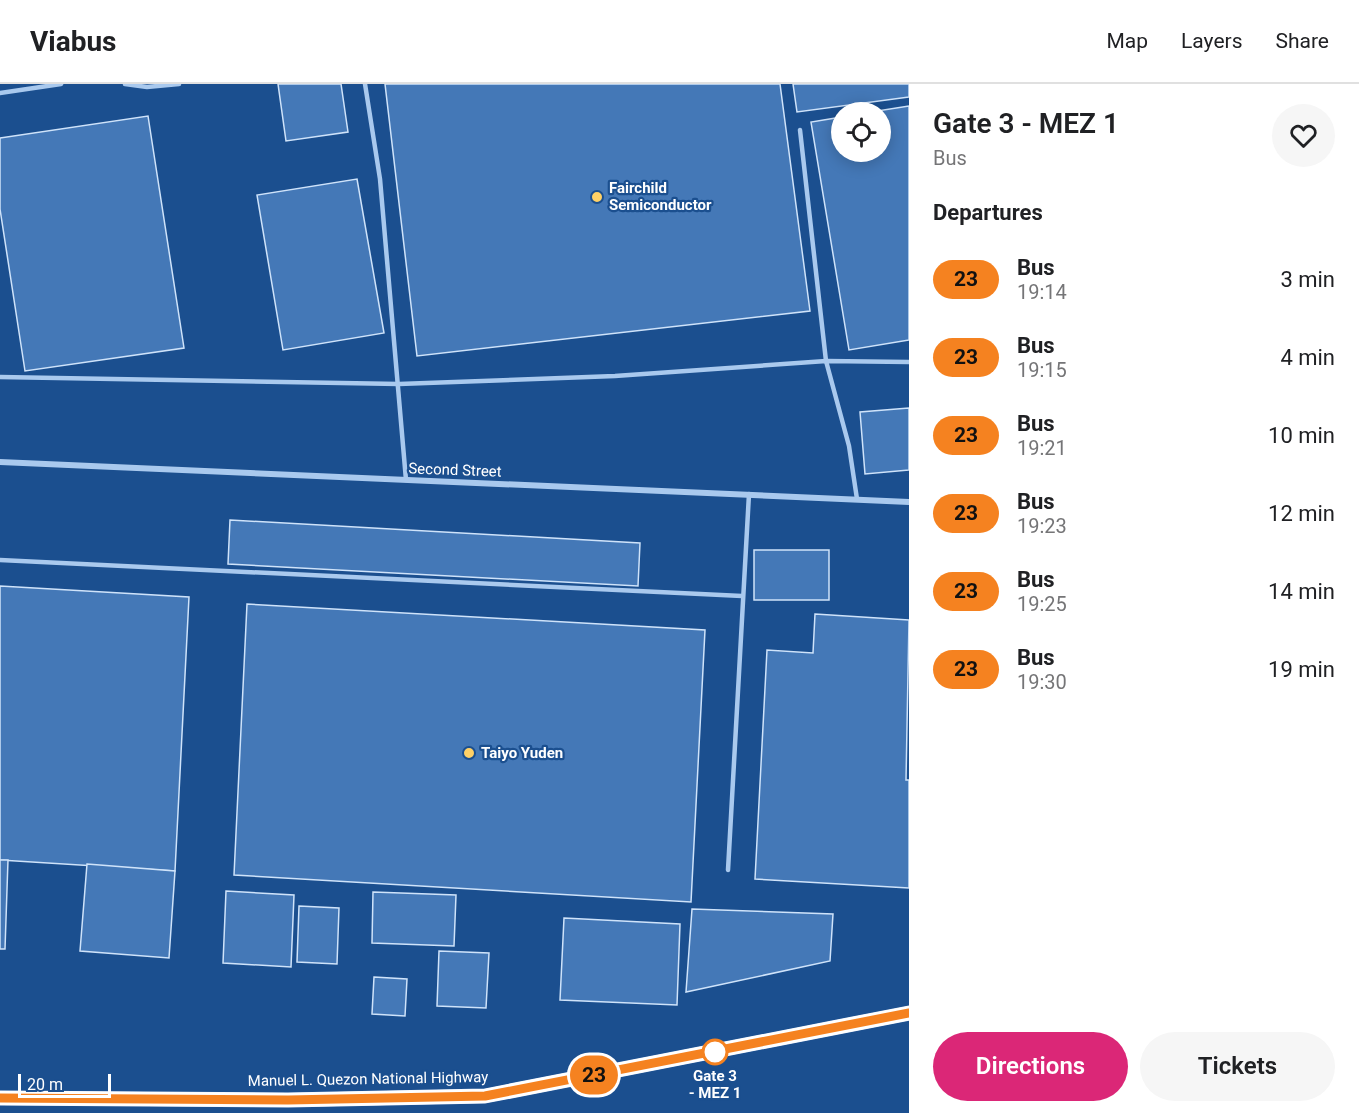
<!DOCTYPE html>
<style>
body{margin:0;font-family:Roboto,sans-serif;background:#f6f6f6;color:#202124;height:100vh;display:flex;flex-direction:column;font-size:22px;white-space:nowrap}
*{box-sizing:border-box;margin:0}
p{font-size:20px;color:#757577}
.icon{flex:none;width:33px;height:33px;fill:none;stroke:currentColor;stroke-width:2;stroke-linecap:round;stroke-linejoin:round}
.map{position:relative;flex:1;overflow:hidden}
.sheet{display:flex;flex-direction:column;background:#fff;width:450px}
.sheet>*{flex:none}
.badge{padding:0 12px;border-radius:20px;font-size:21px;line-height:39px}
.buttons{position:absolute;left:831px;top:18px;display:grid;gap:12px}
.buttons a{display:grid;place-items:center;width:60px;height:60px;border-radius:50%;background:#fff;box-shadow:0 3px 15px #0003;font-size:30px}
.scale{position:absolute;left:18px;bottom:15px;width:93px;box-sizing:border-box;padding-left:6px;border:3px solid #fff;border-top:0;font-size:16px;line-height:21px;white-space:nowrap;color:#fff;-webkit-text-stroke:4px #1b4f8f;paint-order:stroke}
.map>.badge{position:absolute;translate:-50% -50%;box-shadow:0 0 0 3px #fff}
h2{padding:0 24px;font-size:22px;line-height:54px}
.round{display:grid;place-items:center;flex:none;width:63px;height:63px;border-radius:32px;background:#f6f6f6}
.overview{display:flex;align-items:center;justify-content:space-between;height:102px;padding:0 24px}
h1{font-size:28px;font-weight:600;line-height:45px}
.primary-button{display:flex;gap:12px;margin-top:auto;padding:12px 24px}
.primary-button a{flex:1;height:69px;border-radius:36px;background:#db2777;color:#fff;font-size:24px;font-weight:600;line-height:69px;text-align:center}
.primary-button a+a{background:#f6f6f6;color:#202124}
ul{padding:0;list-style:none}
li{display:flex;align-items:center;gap:18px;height:78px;padding:0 24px}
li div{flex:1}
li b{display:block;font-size:22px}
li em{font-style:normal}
li .badge{min-width:66px;font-weight:700;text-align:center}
header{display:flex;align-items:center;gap:36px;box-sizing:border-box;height:84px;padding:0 30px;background:#fff;border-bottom:2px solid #e0e0e0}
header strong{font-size:28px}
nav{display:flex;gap:33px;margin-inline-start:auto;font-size:21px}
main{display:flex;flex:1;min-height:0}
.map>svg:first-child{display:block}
</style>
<header>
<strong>Viabus</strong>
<nav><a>Map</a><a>Layers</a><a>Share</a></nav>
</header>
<main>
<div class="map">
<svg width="909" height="1029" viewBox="0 0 909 1029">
<rect width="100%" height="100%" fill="#1b4f8f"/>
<g fill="#4478b7" stroke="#cfe3fa" stroke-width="1.5">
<path d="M278,0H341L348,48L286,57Z"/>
<path d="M385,0H780L810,227L417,272Z"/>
<path d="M793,0H909V13L797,28Z"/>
<path d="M909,22V256L849,266L811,38L842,33V68H880V28H871Z"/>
<path d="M148,32L184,264L25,287L0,125V54Z"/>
<path d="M357,95L384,249L283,266L257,111Z"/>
<path d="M909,324V386L865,390L860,328Z"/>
<path d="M230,436L640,459L638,502L228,480Z"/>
<rect x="754" y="466" width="75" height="50"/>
<path d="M0,502L189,513L175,787L0,776Z"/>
<path d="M247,520L705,546L691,818L234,791Z"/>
<path d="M815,530L909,536L906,696H909V804L755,795L767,566L813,569Z"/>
<path d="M0,776H8L5,865H0Z"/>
<path d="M87,780L175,787L169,874L80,867Z"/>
<path d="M226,807L294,811L291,883L223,879Z"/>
<path d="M373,808L456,811L454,862L372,859Z"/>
<path d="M299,822L339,824L337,880L297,878Z"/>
<path d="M692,825L833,830L830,877L686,908Z"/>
<path d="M564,834L680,840L677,921L560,916Z"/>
<path d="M439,867L489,869L486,924L437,922Z"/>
<path d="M374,893L407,895L405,932L372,930Z"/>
</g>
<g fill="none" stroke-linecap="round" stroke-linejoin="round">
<g stroke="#a9c9ee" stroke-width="4.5">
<path d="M125,0L147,3L179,0"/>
<path d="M365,0L380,95L406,396"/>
<path d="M0,9L61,0"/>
<path d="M800,46L826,277L849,362L857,415"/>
<path d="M0,293L399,300L615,292L826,277L909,278"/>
<path d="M0,476L742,512"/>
<path d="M728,786L749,410"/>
</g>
<path stroke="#a9c9ee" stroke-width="6" d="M0,378L909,418"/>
<path stroke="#f0f6ff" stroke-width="15" d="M0,1014L288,1016L485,1012L909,929"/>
</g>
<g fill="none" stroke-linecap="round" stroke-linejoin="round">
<g stroke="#fff" stroke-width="14">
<path id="line" d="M0,1014L288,1016L485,1012L909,929"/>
</g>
<use href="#line" stroke="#f58220" stroke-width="9"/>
</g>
<g fill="#ffd166" stroke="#1b4f8f" stroke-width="2">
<circle cx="597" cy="113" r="6"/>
<circle cx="469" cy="669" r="6"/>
</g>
<circle fill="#fff" stroke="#f58220" stroke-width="3" cx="715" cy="968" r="12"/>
<g text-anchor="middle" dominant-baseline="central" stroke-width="4.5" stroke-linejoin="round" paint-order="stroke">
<g font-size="15" font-weight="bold" fill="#fff" stroke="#1b4f8f" text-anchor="start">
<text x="609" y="104">Fairchild<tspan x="609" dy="17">Semiconductor</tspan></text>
<text x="481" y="669">Taiyo Yuden</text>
</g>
<g font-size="15" fill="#fff" stroke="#1b4f8f">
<text transform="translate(455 386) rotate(2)">Second Street</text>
<text transform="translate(368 995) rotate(-1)">Manuel L. Quezon National Highway</text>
</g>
<g font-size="15" font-weight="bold" fill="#fff" stroke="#1b4f8f">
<text x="715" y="992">Gate 3<tspan x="715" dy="17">- MEZ 1</tspan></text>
</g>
</g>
</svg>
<div class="buttons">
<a><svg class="icon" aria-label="locate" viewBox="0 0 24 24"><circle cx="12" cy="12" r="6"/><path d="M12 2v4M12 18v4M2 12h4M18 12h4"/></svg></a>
</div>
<div class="scale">20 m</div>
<b class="badge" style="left:594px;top:991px;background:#f58220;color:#111">23</b>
</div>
<section class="sheet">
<div class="overview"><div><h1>Gate 3 - MEZ 1</h1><p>Bus</p></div><a class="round"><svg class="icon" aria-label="heart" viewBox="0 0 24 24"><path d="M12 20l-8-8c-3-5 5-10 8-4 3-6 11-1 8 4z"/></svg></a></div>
<h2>Departures</h2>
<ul>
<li><span class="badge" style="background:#f58220;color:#111">23</span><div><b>Bus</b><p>19:14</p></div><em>3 min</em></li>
<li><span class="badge" style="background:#f58220;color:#111">23</span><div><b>Bus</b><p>19:15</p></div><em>4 min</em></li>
<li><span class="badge" style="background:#f58220;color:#111">23</span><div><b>Bus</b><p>19:21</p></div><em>10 min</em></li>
<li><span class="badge" style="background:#f58220;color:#111">23</span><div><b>Bus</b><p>19:23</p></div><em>12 min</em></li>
<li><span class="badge" style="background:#f58220;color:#111">23</span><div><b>Bus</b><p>19:25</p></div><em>14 min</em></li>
<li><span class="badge" style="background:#f58220;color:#111">23</span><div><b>Bus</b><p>19:30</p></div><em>19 min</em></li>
</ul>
<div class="primary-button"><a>Directions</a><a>Tickets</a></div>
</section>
</main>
